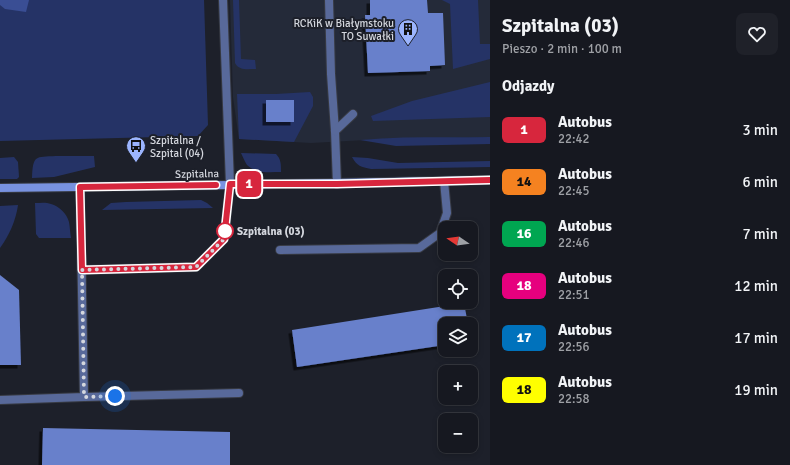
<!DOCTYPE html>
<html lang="pl">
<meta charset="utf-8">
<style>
body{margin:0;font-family:Signika,sans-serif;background:#1f2129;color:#f1f3f6;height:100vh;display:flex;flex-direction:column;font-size:15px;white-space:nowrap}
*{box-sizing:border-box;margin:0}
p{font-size:13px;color:#9ea0a5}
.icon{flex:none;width:22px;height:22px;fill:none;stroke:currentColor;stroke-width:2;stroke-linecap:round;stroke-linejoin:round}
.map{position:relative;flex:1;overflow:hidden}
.details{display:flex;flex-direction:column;background:#161820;width:300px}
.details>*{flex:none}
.badge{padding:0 8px;border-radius:6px;font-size:14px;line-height:26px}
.needle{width:26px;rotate:283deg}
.controls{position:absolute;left:438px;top:221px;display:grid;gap:8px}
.controls a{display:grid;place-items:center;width:40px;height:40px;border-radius:8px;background:#161820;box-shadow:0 2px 6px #0003,0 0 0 1px #35373e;font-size:20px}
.you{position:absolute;width:20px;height:20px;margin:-10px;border:3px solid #fff;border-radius:50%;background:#1a73e8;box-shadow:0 0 0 6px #1a73e833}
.map>.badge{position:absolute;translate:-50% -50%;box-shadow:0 0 0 2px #fff}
h2{padding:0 12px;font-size:15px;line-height:36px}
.round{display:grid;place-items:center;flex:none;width:42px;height:42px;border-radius:8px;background:#1f2129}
.headline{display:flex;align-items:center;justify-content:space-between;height:68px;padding:0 12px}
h1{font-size:19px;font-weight:700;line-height:30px}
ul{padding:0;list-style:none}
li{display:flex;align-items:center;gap:12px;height:52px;padding:0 12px}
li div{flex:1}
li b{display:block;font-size:15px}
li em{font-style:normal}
li .badge{min-width:44px;font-weight:700;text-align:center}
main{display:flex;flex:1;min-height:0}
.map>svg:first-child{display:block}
</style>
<main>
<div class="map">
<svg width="490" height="465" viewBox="0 0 490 465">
<defs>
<filter id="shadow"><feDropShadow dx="-3.5" dy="3.5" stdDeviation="0" flood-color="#0009"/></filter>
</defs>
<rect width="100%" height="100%" fill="#1d202a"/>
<path fill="#242a39" d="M230,0H490V137L449,138H402L311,143L239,139L233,97Z"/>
<g fill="#253366">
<path d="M0,0H204L208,125L198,136L0,141Z"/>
<path d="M233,0H239L241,59L255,60L256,69C248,69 239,71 235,63Z"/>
<path d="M442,0H478L480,44H490V59L453,69L450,4Z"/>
<path d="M490,82V117L373,121L371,116L412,101Z"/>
<path d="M310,92L313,97V106L294,142L239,139L237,94H276Z"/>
<path d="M490,137V144L396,146L360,140C403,136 447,138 490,137Z"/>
<path d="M241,153L276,154C281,159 281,164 281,172C269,172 256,174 247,165C245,162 243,157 241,153Z"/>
<path d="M56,156H94L95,167L54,177L32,178C33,155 35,157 56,156Z"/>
<path d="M14,157L18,162L19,177L17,179H0V158Z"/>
<path d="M352,157L368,158L398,163L490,161V167L371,169C361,167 357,166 352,157Z"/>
<path d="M201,200L207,203L213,208L102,210L111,203L126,202Z"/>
<path d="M35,203C40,203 46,202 51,204C59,206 67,214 69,222C70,227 70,233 71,238H39L36,234Z"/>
<path d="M18,205C16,220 9,236 0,248V206Z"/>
</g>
<path fill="#3a4e94" d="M0,0H29L26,12L5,9L0,5Z"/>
<g fill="#6880cb" filter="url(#shadow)">
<path d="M370,0H427L428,13H443L445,65L430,66V71L368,73L365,15H370Z"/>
<rect x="266" y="100" width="28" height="22"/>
<path d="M0,275L19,290L21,365H0Z"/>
<path d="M464,303L468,324H445V345L297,367L292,330Z"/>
<path d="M43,428L230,432V465H42Z"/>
</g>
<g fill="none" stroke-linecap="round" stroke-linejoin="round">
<g stroke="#373a43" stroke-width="10">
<g id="lane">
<path d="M329,0L331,74L335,131L337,184"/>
<path d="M335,131L353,114"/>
<path d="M280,250L419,248L440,233L447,213L444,181"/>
<path d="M82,270L196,267L224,239L230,184L223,0"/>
</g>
</g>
<g stroke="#373a43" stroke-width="10">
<g id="street">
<path d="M84,397L239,393"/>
<path d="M0,400L84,397L80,187"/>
</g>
</g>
<g stroke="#373a43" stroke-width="10">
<path id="secondary" d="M0,188C163,186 327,184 490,180"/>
</g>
<use href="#lane" stroke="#58699a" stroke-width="8"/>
<use href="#street" stroke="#58699a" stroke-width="8"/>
<use href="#secondary" stroke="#7892e0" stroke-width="8"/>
</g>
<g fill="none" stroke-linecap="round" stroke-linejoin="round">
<g stroke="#fff" stroke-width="9">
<path id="line" d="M216,185L80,187L82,270L196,267L224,239L230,184H337L490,180"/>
</g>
<use href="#line" stroke="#d7263d" stroke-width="6"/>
<path stroke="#d4d7de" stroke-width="4" stroke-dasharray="0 7.2" d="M115,396L84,397L82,270L196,267L224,239L226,225L225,231"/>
</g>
<defs>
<g id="building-pin" transform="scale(1)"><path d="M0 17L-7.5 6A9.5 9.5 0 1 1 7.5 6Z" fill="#9bb4fd" stroke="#1d202a"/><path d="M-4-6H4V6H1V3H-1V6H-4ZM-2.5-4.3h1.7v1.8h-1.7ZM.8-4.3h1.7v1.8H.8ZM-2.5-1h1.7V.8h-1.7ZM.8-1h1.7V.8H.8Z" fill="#111"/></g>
<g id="bus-pin" transform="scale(1)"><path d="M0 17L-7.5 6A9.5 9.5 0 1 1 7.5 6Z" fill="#9bb4fd" stroke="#1d202a"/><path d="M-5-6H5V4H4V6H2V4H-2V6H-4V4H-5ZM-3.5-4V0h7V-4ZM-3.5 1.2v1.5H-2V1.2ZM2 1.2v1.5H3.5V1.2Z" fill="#111"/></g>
</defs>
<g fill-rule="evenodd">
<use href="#building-pin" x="408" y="29"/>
<use href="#bus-pin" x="136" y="146"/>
</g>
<circle fill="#fff" stroke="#d7263d" stroke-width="2" cx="225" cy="231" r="8"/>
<g text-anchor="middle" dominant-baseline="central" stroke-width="4" stroke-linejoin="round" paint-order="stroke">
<g font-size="11" fill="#d4d7de" stroke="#1d202a" text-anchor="end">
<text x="394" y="23">RCKiK w Białymstoku<tspan x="394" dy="13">TO Suwałki</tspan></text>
<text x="150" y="140" text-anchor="start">Szpitalna /<tspan x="150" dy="13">Szpital (04)</tspan></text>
</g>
<g font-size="11" fill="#d4d7de" stroke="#1d202a">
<text transform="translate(197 174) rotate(-1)">Szpitalna</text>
</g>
<g font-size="11" font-weight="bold" fill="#d4d7de" stroke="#1d202a" text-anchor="start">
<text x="237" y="231">Szpitalna (03)</text>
</g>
</g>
</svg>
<div class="controls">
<a><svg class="needle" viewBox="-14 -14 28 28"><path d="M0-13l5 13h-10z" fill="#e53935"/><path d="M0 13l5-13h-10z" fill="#9ea0a5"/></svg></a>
<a><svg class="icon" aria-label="locate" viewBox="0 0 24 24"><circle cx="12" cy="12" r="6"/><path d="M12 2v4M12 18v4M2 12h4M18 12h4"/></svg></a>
<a><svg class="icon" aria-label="layers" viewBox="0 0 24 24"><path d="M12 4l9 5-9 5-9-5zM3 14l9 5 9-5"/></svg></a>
<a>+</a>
<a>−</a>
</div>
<div class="you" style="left:115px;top:396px"></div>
<b class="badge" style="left:249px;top:184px;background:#d7263d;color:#fff">1</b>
</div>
<section class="details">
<div class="headline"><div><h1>Szpitalna (03)</h1><p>Pieszo · 2 min · 100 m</p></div><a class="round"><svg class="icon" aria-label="heart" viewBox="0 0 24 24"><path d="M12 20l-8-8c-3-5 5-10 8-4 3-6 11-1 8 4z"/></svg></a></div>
<h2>Odjazdy</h2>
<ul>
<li><span class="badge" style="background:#d7263d;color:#fff">1</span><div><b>Autobus</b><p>22:42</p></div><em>3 min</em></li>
<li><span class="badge" style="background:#f58220;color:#111">14</span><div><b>Autobus</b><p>22:45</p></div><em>6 min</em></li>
<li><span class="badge" style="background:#00a651;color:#fff">16</span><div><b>Autobus</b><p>22:46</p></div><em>7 min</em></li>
<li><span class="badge" style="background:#e6007e;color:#fff">18</span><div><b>Autobus</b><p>22:51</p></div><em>12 min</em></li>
<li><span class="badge" style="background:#0072bc;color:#fff">17</span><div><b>Autobus</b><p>22:56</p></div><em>17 min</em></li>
<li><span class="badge" style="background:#ff0;color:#111">18</span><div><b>Autobus</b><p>22:58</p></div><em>19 min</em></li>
</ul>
</section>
</main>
